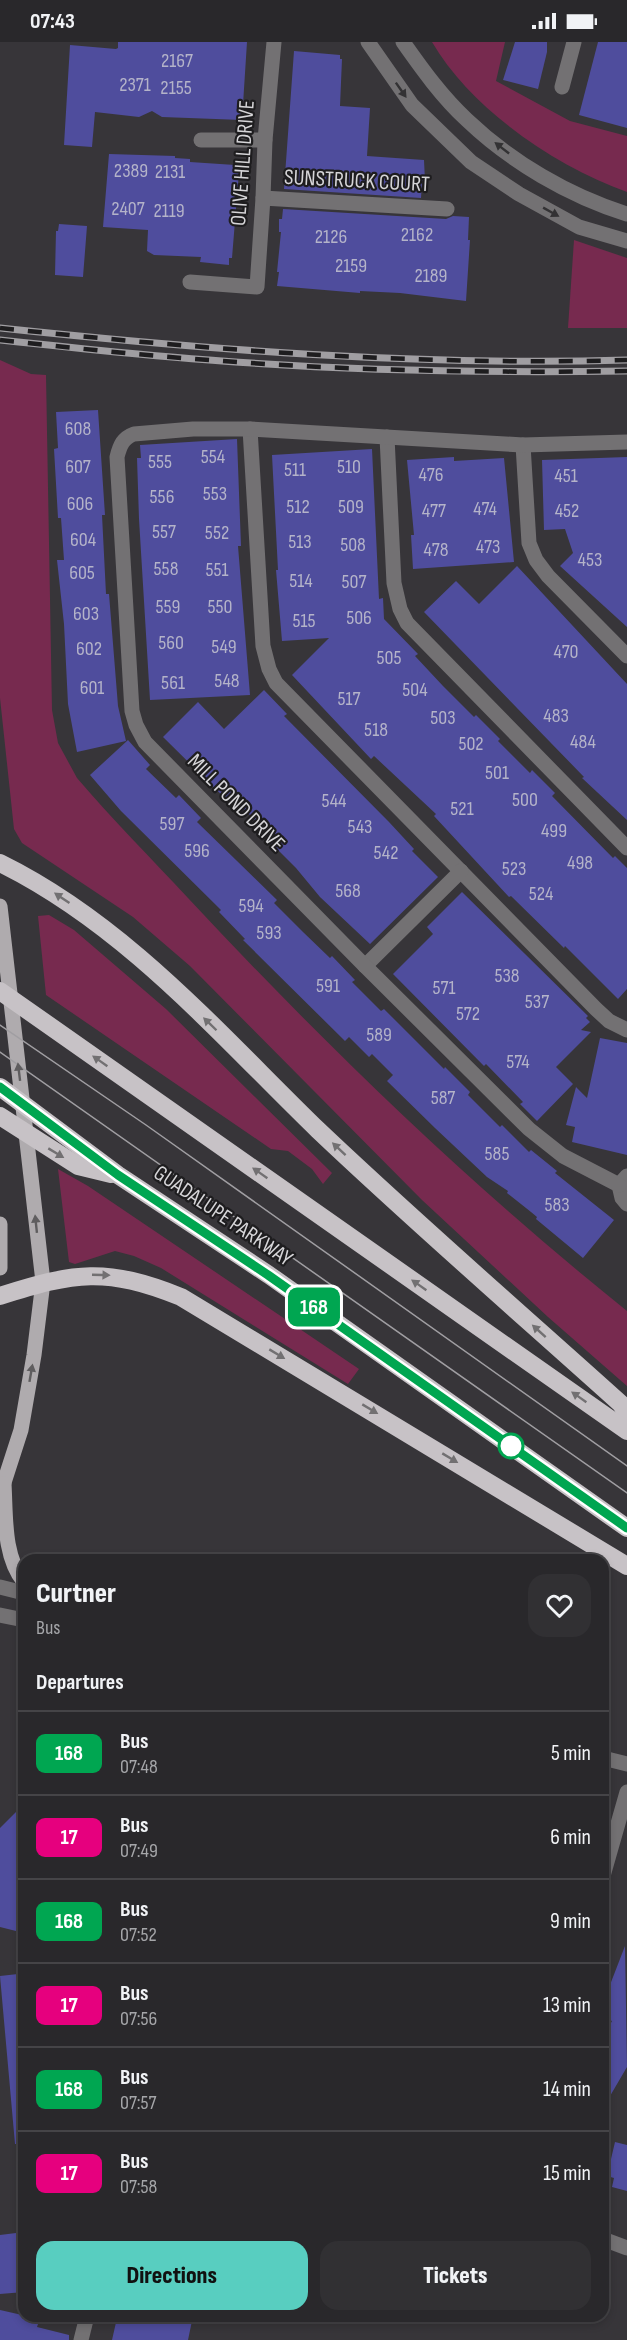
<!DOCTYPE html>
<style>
body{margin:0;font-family:"Sofia Sans Condensed",sans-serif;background:#313033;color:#f1f3f6;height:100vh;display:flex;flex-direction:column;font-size:22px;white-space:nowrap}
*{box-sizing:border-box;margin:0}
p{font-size:20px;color:#a5a6a9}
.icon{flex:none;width:33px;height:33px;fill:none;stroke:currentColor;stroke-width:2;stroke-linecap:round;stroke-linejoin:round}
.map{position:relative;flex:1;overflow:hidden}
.sheet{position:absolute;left:18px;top:1512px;width:591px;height:768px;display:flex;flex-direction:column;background:#29282b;border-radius:18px;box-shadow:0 3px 9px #0003,0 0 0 2px #454447}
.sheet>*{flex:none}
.badge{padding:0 12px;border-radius:9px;font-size:21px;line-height:39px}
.map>.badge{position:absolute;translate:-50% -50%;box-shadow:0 0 0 3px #fff}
h2{padding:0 18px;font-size:22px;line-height:54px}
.round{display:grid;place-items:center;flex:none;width:63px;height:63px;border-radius:18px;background:#313033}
.summary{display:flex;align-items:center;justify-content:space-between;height:102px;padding:0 18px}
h1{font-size:28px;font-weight:800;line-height:45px}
.button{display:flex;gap:12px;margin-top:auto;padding:12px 18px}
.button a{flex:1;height:69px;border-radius:18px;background:#58cec0;color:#111;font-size:24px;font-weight:800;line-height:69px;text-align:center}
.button a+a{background:#313033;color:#f1f3f6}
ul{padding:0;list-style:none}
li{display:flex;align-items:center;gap:18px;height:84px;padding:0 18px;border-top:2px solid #454447}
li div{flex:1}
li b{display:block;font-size:22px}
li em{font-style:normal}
li .badge{min-width:66px;font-weight:700;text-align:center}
.status{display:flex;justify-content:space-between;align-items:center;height:42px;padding:0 30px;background:#29282b;direction:ltr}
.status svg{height:16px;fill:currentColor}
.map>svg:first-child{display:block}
</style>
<div class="status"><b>07:43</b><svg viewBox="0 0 49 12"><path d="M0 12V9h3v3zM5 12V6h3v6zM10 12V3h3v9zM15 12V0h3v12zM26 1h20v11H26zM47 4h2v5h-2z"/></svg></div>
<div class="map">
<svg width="627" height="2298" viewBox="0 0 627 2298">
<rect width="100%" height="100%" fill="#373539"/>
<g fill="#772a4f">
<path d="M432,0H505L496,39L570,79L627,94V150C555,124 471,67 432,0Z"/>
<path d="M574,198L627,216V286H568Z"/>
<path d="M0,318L31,332L46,333L52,668L58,701L77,736C112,777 151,816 188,856C325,1003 470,1143 627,1269V1344L548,1275L422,1158L190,924L133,875L22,801L14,787L0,656Z"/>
<path d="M49,873L74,888L166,967L332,1131L323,1142L312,1127L288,1109L271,1107L46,953L38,874Z"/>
<path d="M58,1127L88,1144L359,1327L348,1342L161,1226L134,1214L115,1209L75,1222L69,1220Z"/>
</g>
<g fill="#4f4d9d">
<path d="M118,0H247L242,78L162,75L152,69L139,75L95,70L92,105L64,103L70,3L116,7L118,6Z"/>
<path d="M515,0H547V10L538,47L503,38Z"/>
<path d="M598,0H627V86L579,73Z"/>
<path d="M294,9L340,13V17H342L340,64L370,66L367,114L424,118L425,139H422L421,156L284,147Z"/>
<path d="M109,112L175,114V116L190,117V120L235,123L234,130H239L232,216H229V223L200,220L201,215L154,213L147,209L148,188L103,185Z"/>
<path d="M283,167L446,177L453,174L469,175L468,198H470L466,259L400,251L360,249V251L277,244L279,230H277L281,190H279V177H282Z"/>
<path d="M59,182L87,184L83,235L55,233L56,189H58Z"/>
<path d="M98,368L105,473H102L106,552H109L118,664L126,699L77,710L68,662L64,582L57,518H64L61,476H58L54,407L58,406L56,370Z"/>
<path d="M237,397L241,504H238L250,653L150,658L139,477L137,416H141L140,403Z"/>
<path d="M372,407L379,557L383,556L384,577L418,612L415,614L443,644L474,675L476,673L500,697L498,699L530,731L532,728L555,751L552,754L613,816L615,814L627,826V947L618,957L565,904L564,906L511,854L509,855L434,774L436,772L374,714L371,717L292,633L329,596L282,599L276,528H278L272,413Z"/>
<path d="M454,415V419L504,416L514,520L413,527L411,493H414L407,418Z"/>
<path d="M627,415V585L560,524L573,511L565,487L544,488L542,418Z"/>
<path d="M517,524L627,642V778L582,736L584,735L424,570L456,539L479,562Z"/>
<path d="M264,648L287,672L284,674L389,780L414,807L412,809L438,835L370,902L320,855L296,826L270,800L273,796L244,767L240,771L163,695L198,660L224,687Z"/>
<path d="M128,698L150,723L146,727L176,756L179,753L201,776L197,780L277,858L274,861L303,890L330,916L332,914L355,938L352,940L381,969L384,967L444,1027L445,1025L470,1050L468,1053L500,1085L502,1083L529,1110L531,1108L557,1129L555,1131L614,1178L583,1216L536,1177L537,1175L531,1170L507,1151L508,1149L487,1135L435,1086L387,1039L393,1033L372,1012L369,1015L349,995L345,999L243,898L245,897L219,870L221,868L121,769L90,733Z"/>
<path d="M462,850L588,974L586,976L590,980L581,988L591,990L556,1025L573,1042L537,1079L520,1062L523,1060L486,1022L484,1024L393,932L433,892L427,885Z"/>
<path d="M600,996L627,1001V1113L572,1100L575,1085L566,1083L576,1045L587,1056Z"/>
<path d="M24,1762V1891L0,1885V1786Z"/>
<path d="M625,1904L627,2025L603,2066V1996L612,1979L603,1975V1961Z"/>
<path d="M18,1932V1941L24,1940V2102H15L0,1934Z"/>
<path d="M615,2100L627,2103V2149L612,2145L614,2136L607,2134Z"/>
<path d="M24,2190V2250L0,2252V2193Z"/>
<path d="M0,2268L31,2275L29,2280L38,2282L37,2285L69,2293V2298H0Z"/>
<path d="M124,2274H148L163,2277L164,2274H193L188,2298H112L117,2276L124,2277Z"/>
</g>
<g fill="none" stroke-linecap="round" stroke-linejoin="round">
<g stroke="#737173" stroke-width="15">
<path d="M368,0L412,63L471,120L519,152L579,185L627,199"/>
<path d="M403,0C422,27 442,55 467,78C511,120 569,154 627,172"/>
<path d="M562,45L574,0"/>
<path d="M201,98H265"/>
<path d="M263,156L447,167"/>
<path d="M190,240L257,245L263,156L265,98L274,0"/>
<path d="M250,387L263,604L269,627L276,641L596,967L609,979L627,988"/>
<path d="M387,395L394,541L400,567L407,581L627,806"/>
<path d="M523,403L529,501L536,518L548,534L627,614"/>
<path d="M365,924L461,829"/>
<path d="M627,1134L619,1143L622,1156L627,1162"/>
<path d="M619,1143L563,1114L529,1087L365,924L145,700L136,683L132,669L117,415C120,403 123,396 134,392L193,387H250L523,403L627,400"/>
<path d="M0,1545L24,1551"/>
<path d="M0,1573L24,1578"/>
<path d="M603,1716L627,1722"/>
<path d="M603,1834L627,1750"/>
<path d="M603,2197L627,2206"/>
<path d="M81,2298L87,2274"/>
</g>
<g stroke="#afabae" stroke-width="15">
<path d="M0,864L43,1240L34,1313L21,1388L0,1453"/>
<path d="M0,1182V1226"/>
<path d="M4,1442C6,1474 3,1514 24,1540"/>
</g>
<g stroke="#c7c2c6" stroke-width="18">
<path d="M0,821C126,883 219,992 318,1088C417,1182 520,1271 621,1362L627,1372"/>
<path d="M0,949L627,1389"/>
<path d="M0,1045L118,1133L269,1233L627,1486"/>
<path d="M0,1074L78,1124L111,1132"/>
<path d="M0,1254C75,1230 106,1225 181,1255L627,1524"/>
</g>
<g stroke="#a09ea2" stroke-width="1.5">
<path d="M0,983L146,1083L627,1424"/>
<path d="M0,1010L627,1451"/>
</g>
<g stroke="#a09ea2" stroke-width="7">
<g id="rail">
<path d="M0,286C208,308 418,324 627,318"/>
<path d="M0,298C74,306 148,314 222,319C357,329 492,331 627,329"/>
</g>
</g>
<use href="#rail" stroke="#1e1d1f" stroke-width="4.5" stroke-dasharray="14" stroke-linecap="butt"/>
</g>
<defs><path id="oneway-solid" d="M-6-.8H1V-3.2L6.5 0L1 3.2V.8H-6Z" transform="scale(1.5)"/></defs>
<g fill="#333234">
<use href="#oneway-solid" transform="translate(401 48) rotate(55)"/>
<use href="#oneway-solid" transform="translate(502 106) rotate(-142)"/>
<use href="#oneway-solid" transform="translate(551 170) rotate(29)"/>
</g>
<g fill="#727072">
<use href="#oneway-solid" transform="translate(62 856) rotate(-146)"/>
<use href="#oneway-solid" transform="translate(210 982) rotate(-136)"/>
<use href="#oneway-solid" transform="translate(100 1019) rotate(-145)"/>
<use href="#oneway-solid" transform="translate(339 1107) rotate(-137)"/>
<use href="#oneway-solid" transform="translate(56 1111) rotate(31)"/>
<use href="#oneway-solid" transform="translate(260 1131) rotate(-145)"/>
<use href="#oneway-solid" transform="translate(101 1233) rotate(2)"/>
<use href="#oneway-solid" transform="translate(419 1243) rotate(-145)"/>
<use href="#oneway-solid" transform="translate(539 1289) rotate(-138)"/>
<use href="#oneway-solid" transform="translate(277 1312) rotate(31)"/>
<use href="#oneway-solid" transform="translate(579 1355) rotate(-145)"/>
<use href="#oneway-solid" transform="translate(370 1367) rotate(31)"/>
<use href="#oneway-solid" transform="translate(450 1416) rotate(31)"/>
</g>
<g fill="#5f5d5f">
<use href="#oneway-solid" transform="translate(19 1030) rotate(-97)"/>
<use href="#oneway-solid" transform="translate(36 1182) rotate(-96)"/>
<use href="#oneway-solid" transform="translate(31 1331) rotate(-80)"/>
</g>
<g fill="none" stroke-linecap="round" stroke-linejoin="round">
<g stroke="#fff" stroke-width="14">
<path id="line" d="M0,1045L118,1133L268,1233L627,1486"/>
</g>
<use href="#line" stroke="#00a651" stroke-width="9"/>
</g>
<circle fill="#fff" stroke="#00a651" stroke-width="3" cx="511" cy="1404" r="12"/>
<g text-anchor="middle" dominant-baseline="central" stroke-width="4.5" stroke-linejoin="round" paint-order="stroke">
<g font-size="20" fill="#b4b3c9">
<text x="177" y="19">2167</text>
<text x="135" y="43">2371</text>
<text x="176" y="46">2155</text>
<text x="131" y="129">2389</text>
<text x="170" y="130">2131</text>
<text x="128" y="167">2407</text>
<text x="169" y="169">2119</text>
<text x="417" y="193">2162</text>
<text x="331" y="195">2126</text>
<text x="351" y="224">2159</text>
<text x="431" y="234">2189</text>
<text x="78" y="387">608</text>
<text x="213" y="415">554</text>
<text x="160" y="420">555</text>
<text x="78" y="425">607</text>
<text x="349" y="425">510</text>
<text x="295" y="428">511</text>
<text x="431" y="433">476</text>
<text x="566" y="434">451</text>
<text x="215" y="452">553</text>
<text x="162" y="455">556</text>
<text x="80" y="462">606</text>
<text x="298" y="465">512</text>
<text x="351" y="465">509</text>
<text x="485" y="467">474</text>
<text x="434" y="469">477</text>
<text x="567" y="469">452</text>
<text x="164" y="490">557</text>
<text x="217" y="491">552</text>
<text x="83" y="498">604</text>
<text x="300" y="500">513</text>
<text x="353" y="503">508</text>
<text x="488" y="505">473</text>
<text x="436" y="508">478</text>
<text x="590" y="518">453</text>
<text x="166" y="527">558</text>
<text x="217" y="528">551</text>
<text x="82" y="531">605</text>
<text x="301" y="539">514</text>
<text x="354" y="540">507</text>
<text x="168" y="565">559</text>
<text x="220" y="565">550</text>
<text x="86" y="572">603</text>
<text x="359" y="576">506</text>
<text x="304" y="579">515</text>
<text x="171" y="601">560</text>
<text x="224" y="605">549</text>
<text x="89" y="607">602</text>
<text x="566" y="610">470</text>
<text x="389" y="616">505</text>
<text x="227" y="639">548</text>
<text x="173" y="641">561</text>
<text x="92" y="646">601</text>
<text x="415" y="648">504</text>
<text x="349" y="657">517</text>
<text x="556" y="674">483</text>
<text x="443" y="676">503</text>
<text x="376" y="688">518</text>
<text x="583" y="700">484</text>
<text x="471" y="702">502</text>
<text x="497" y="731">501</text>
<text x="525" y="758">500</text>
<text x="334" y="759">544</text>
<text x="462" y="767">521</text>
<text x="172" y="782">597</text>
<text x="360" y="785">543</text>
<text x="554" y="789">499</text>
<text x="197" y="809">596</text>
<text x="386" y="811">542</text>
<text x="580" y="821">498</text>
<text x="514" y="827">523</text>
<text x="348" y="849">568</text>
<text x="541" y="852">524</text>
<text x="251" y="864">594</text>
<text x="269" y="891">593</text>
<text x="507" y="934">538</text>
<text x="328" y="944">591</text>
<text x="444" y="946">571</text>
<text x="537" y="960">537</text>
<text x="468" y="972">572</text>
<text x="379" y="993">589</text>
<text x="518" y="1020">574</text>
<text x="443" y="1056">587</text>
<text x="497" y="1112">585</text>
<text x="557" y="1163">583</text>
</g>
<g font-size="22" fill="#d6d5d8" stroke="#1e1d1f">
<text transform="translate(243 121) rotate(-86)">OLIVE HILL DRIVE</text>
<text transform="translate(357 139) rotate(3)">SUNSTRUCK COURT</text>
<text transform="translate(236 761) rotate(45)">MILL POND DRIVE</text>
<text transform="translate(223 1174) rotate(34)">GUADALUPE PARKWAY</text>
</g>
</g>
</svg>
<b class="badge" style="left:314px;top:1265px;background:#00a651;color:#fff">168</b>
<section class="sheet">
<div class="summary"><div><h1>Curtner</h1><p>Bus</p></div><a class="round"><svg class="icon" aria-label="heart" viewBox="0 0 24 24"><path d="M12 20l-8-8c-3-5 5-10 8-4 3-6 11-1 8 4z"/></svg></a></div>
<h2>Departures</h2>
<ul>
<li><span class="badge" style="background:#00a651;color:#fff">168</span><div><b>Bus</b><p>07:48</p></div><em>5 min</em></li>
<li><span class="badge" style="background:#e6007e;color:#fff">17</span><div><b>Bus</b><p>07:49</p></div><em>6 min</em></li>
<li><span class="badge" style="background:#00a651;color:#fff">168</span><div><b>Bus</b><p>07:52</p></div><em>9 min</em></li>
<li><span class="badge" style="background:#e6007e;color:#fff">17</span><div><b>Bus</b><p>07:56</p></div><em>13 min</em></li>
<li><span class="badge" style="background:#00a651;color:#fff">168</span><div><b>Bus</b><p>07:57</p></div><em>14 min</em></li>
<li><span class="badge" style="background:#e6007e;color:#fff">17</span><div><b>Bus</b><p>07:58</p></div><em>15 min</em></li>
</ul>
<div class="button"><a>Directions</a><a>Tickets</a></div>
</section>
</div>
